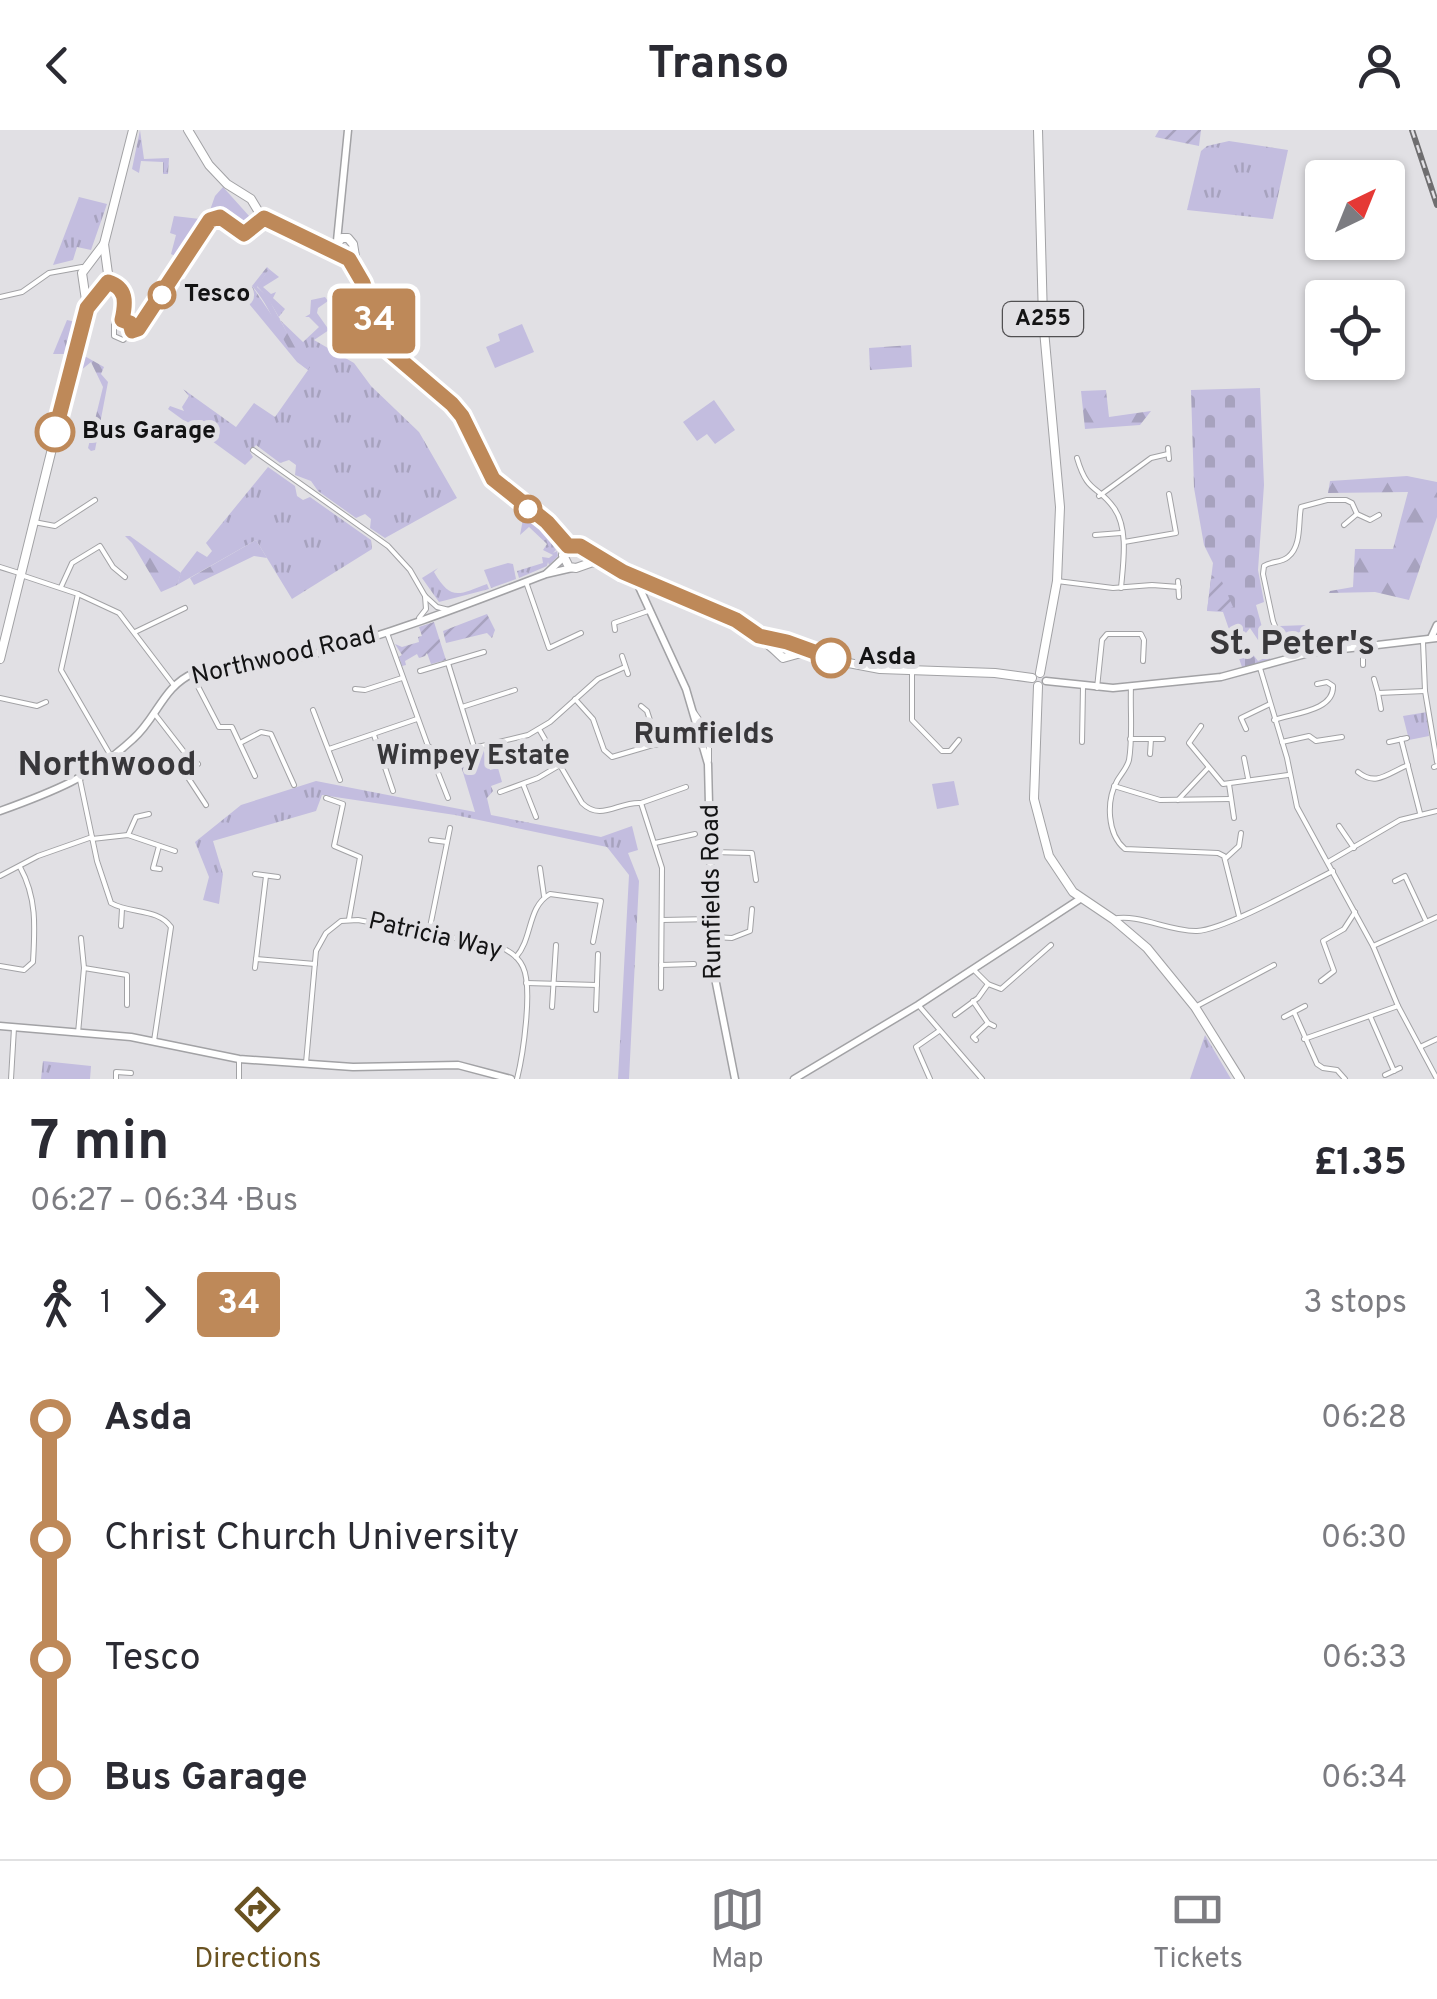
<!DOCTYPE html>
<meta charset="utf-8">
<style>
body{margin:0;font-family:Overpass,sans-serif;background:#f2f2f3;color:#2b2b33;height:100vh;display:flex;flex-direction:column;font-size:38px;white-space:nowrap}
*{box-sizing:border-box;margin:0}
p{font-size:32px;color:#7c7c81}
.icon{flex:none;width:55px;height:55px;fill:none;stroke:currentColor;stroke-width:2;stroke-linecap:round;stroke-linejoin:round}
.map{position:relative;height:949px;overflow:hidden}
.panel{display:flex;flex-direction:column;background:#fff;flex:1}
.panel>*{flex:none}
.badge{padding:0 20px;border-radius:8px;font-size:35px;line-height:65px}
.needle{width:65px;rotate:43deg}
.controls{position:absolute;left:1305px;top:30px;display:grid;gap:20px}
.controls a{display:grid;place-items:center;width:100px;height:100px;border-radius:10px;background:#fff;box-shadow:0 2px 8px #0004;font-size:50px}
.map>.badge{position:absolute;translate:-50% -50%;box-shadow:0 0 0 5px #fff}
.legs{display:flex;align-items:center;gap:15px;height:110px;padding:0 30px;font-size:32px}
.legs p{margin-inline-start:auto}
.headline{display:flex;align-items:center;justify-content:space-between;height:170px;padding:0 30px}
h1{font-size:55px;font-weight:700;line-height:75px}
ul{padding:0 30px;list-style:none}
li{display:flex;align-items:center;gap:35px;height:120px;font-size:38px}
li i{display:grid;place-items:center;width:15px;height:100%;margin:0 12px;background:currentColor}
li i::after{content:'';width:25px;height:25px;margin:-12px;border:8px solid;border-radius:50%;background:#fff}
li p{margin-inline-start:auto}
li:first-child i{background:linear-gradient(#0000 50%,currentColor 0)}
li:last-child i{background:linear-gradient(currentColor 50%,#0000 0)}
header{display:flex;justify-content:space-between;align-items:center;height:130px;padding:0 30px;background:#fff;font-size:45px;font-weight:700}
.menu{display:flex;justify-content:space-around;align-items:center;height:140px;border-top:2px solid #e1e1e2;background:#fff;font-size:28px;color:#7c7c81}
.menu a{display:grid;justify-items:center;gap:5px}
.menu .active{color:#6a5322}
.map>svg:first-child{display:block}
</style>
<header><svg class="icon" aria-label="back" viewBox="0 0 24 24"><path d="M15 5l-7 7 7 7"/></svg>Transo<svg class="icon" aria-label="person" viewBox="0 0 24 24"><circle cx="12" cy="8" r="4"/><path d="M4 21q1-7 8-7t8 7"/></svg></header>
<div class="map">
<svg width="1437" height="949" viewBox="0 0 1437 949">
<defs>
<pattern id="grass-tufts" width="24" height="20" patternUnits="userSpaceOnUse" patternTransform="scale(2.5)"><rect width="24" height="20" fill="#c3bddf"/><path d="M3 7l-1-3M5 7V3M7 7l1-3M15 17l-1-3M17 17v-4M19 17l1-3" fill="none" stroke="#a7a2be"/></pattern>
<pattern id="forest-firs" width="22" height="20" patternUnits="userSpaceOnUse" patternTransform="scale(2.5)"><rect width="22" height="20" fill="#c3bddf"/><path d="M5 1l3.5 6h-7zM16 11l3.5 6h-7z" fill="#a7a2be"/></pattern>
<pattern id="cemetery-stones" width="16" height="16" patternUnits="userSpaceOnUse" patternTransform="scale(2.5)"><rect width="16" height="16" fill="#c3bddf"/><path d="M2 7V4a2 2 0 0 1 4 0v3zM10 15v-3a2 2 0 0 1 4 0v3z" fill="#a7a2be"/></pattern>
<pattern id="garden-furrows" width="10" height="10" patternUnits="userSpaceOnUse" patternTransform="scale(2.5)"><rect width="10" height="10" fill="#c3bddf"/><path d="M-1 1l2-2M0 10L10 0M9 11l2-2" fill="none" stroke="#a7a2be"/></pattern>
</defs>
<rect width="100%" height="100%" fill="#e1e0e4"/>
<g fill="url(#grass-tufts)">
<path d="M140,0L144,29L169,28L168,44H163V32L141,31L139,43L132,39Z"/>
<path d="M1229,11L1288,20L1273,89L1187,80L1201,21L1207,16Z"/>
<path d="M223,57L250,87L244,98L218,81L209,83L215,66Z"/>
<path d="M79,67L107,74L91,120L77,117L73,130L53,135Z"/>
<path d="M174,86L200,89L177,127L171,124L176,105L170,103Z"/>
<path d="M269,139L279,147L263,157L271,164L276,162L273,168L285,179L278,188L303,212L319,197L309,187H305L310,184L311,170L325,167L328,171L318,178L317,183L329,200L314,210L354,233L371,256L419,302L457,368L385,408L370,398L371,389L365,384L356,388L318,361L311,351L295,345L296,335L289,330L280,333L256,315L250,322L253,327L245,335L168,279L170,276L184,281L182,277L189,266L183,259L236,297L254,273L275,287L308,240L297,232L250,175L248,168L252,156L296,221C285,200 274,173 257,156Z"/>
<path d="M67,190L76,192L67,224H53Z"/>
<path d="M268,337L295,356L297,366L303,370L310,367L371,410L372,419L292,469L256,410L177,455L181,442L197,421L207,427L212,421L206,413Z"/>
<path d="M524,384L542,399L556,420L553,423L557,421L558,426L549,435L548,432L547,436L519,448L517,441L543,433L542,427L549,428L553,425L543,420L547,414L529,397L520,405Z"/>
<path d="M508,433L513,434L516,449L491,458L484,440Z"/>
<path d="M438,438L434,442C451,471 458,465 487,454L489,459L439,472L422,448Z"/>
<path d="M1308,495L1309,521L1291,520L1280,496Z"/>
<path d="M1427,582L1429,606L1409,610L1403,586Z"/>
<path d="M483,618L490,640L498,638L502,652L491,656L493,661L487,668L491,685L601,707L632,696L638,720L628,723L639,751L629,949H618L629,745L607,717L455,685L322,665L316,681L213,711L223,744L219,774L203,770L209,747L195,712L241,675L316,651L475,682L458,626Z"/>
<path d="M1205,905L1231,949H1190Z"/>
<path d="M43,931L91,936L90,949H41Z"/>
</g>
<g fill="url(#forest-firs)">
<path d="M267,137L269,139L257,157L267,166L297,221L310,237L308,240C281,220 275,180 252,156Z"/>
<path d="M911,215L912,237L870,240L869,218Z"/>
<path d="M81,224L104,237L101,244L108,252L95,320L91,321L88,318L103,257L91,232L74,246Z"/>
<path d="M1106,260L1109,287L1151,281L1140,295L1085,299L1081,261Z"/>
<path d="M1407,346L1437,352V387L1409,470L1375,462L1329,463L1330,461L1353,457L1355,419H1393L1408,362L1328,363L1330,351Z"/>
<path d="M125,406H130L181,443L177,455L161,462L132,413Z"/>
<path d="M256,410L267,428L254,426L194,455L190,448Z"/>
</g>
<path fill="url(#cemetery-stones)" d="M1260,258L1264,355L1258,440L1264,472L1256,475L1266,512L1258,510L1250,498L1241,509L1258,531L1267,527L1264,521L1268,520L1271,531L1243,540L1223,482L1207,481L1213,433L1204,415L1194,358L1191,260Z"/>
<g fill="url(#garden-furrows)">
<path d="M1159,0H1201L1199,16L1155,7Z"/>
<path d="M1220,447L1233,477L1223,481H1207L1211,449Z"/>
<path d="M487,484L495,500L492,508L487,503L446,513L443,501Z"/>
<path d="M434,492L446,530L431,534L427,523L425,526L419,528L417,524L405,531L406,535L402,536L399,527L402,525L395,514L402,517L419,512L418,507L422,506L419,497Z"/>
</g>
<g fill="#c3bddf">
<path d="M522,194L534,222L495,238L486,217L500,211L498,204Z"/>
<path d="M714,270L735,300L715,314L707,304L697,311L683,292Z"/>
<path d="M954,651L959,675L937,679L932,654Z"/>
</g>
<g fill="none" stroke-linecap="round" stroke-linejoin="round">
<g stroke="#a2a2a5" stroke-width="6">
<g id="street">
<path d="M110,152L123,162L122,189"/>
<path d="M0,167L22,162L49,143L82,137"/>
<path d="M122,189L114,193V206L123,210L144,194L210,89L220,87L245,104L263,89"/>
<path d="M1168,318L1169,329"/>
<path d="M253,320L388,416L410,440L425,466L437,477L449,480"/>
<path d="M1077,328C1088,365 1097,354 1114,378C1129,399 1123,434 1121,458"/>
<path d="M1099,366L1151,328L1168,324"/>
<path d="M34,392L55,396L95,370"/>
<path d="M1344,395L1357,384"/>
<path d="M1095,405L1121,403"/>
<path d="M1124,412L1176,403L1169,364"/>
<path d="M0,437L19,443"/>
<path d="M21,445L78,464L119,483L173,554"/>
<path d="M1057,451L1113,458L1152,455L1179,457"/>
<path d="M1178,451L1179,467"/>
<path d="M526,452L549,518L581,503"/>
<path d="M61,457L72,433L100,416L113,437L125,447"/>
<path d="M78,464L61,540L112,628"/>
<path d="M419,488L426,479L425,466"/>
<path d="M615,500L614,493L648,481"/>
<path d="M135,502L185,478"/>
<path d="M387,503L428,616L444,625L528,605L550,592L598,549L625,537"/>
<path d="M1423,512L1425,561L1437,632"/>
<path d="M1363,516V535"/>
<path d="M622,526L628,544"/>
<path d="M1287,526L1273,491L1263,444L1264,436C1271,431 1281,433 1288,427C1302,416 1298,392 1301,377L1327,370H1346L1352,373L1357,384L1370,390L1379,385"/>
<path d="M448,533L474,617"/>
<path d="M1260,538L1287,628L1297,677L1373,816L1398,876L1437,949"/>
<path d="M912,540V590L942,621H950L959,610"/>
<path d="M420,541L484,522"/>
<path d="M192,545L219,597H232L255,646"/>
<path d="M1374,549L1378,563"/>
<path d="M1131,556C1130,580 1133,607 1129,630C1127,638 1121,644 1117,651C1106,671 1107,704 1125,719L1218,723L1224,726L1239,786"/>
<path d="M1097,558L1102,510L1107,504H1141L1144,510L1143,531"/>
<path d="M355,559L365,560L402,548"/>
<path d="M0,568L37,576L46,572"/>
<path d="M575,569L593,589L604,620L612,627L697,602"/>
<path d="M641,576L647,581L658,615"/>
<path d="M462,577L515,560"/>
<path d="M1381,579L1378,563L1425,561"/>
<path d="M313,580L340,650"/>
<path d="M694,582L709,603V631"/>
<path d="M154,583L195,636"/>
<path d="M1274,590C1294,583 1334,581 1333,556L1327,552L1317,554"/>
<path d="M1201,596L1189,613L1223,654L1288,645"/>
<path d="M539,599L582,673C601,692 619,671 641,673L686,657"/>
<path d="M1246,599L1241,588L1270,574"/>
<path d="M374,605L393,661"/>
<path d="M1130,609H1163"/>
<path d="M1401,609L1420,683"/>
<path d="M1082,612L1083,557"/>
<path d="M1282,612L1309,606L1316,611L1342,607"/>
<path d="M1389,612L1407,608"/>
<path d="M240,613L261,602L271,604L294,655"/>
<path d="M329,619L417,589"/>
<path d="M1150,624L1151,609"/>
<path d="M439,625L435,635L448,668"/>
<path d="M1244,628L1248,648"/>
<path d="M198,634L185,643L206,675"/>
<path d="M1434,637L1437,636"/>
<path d="M1358,642C1376,657 1388,643 1408,635"/>
<path d="M80,650L97,731L111,773C130,784 158,778 171,797L154,911"/>
<path d="M523,654L536,687"/>
<path d="M1229,654L1234,688"/>
<path d="M1114,656L1160,670L1231,669"/>
<path d="M500,662L538,648L560,635"/>
<path d="M326,668L343,674L334,716L360,727L349,789"/>
<path d="M1178,670L1208,638"/>
<path d="M641,673L662,738L661,858"/>
<path d="M1339,696L1354,718"/>
<path d="M128,705L136,687L149,684"/>
<path d="M92,709L128,705L175,721"/>
<path d="M431,710L447,712"/>
<path d="M655,713L695,704"/>
<path d="M159,716L153,738L160,739"/>
<path d="M712,722L752,723L756,750"/>
<path d="M1226,728L1239,716L1241,703"/>
<path d="M1328,732L1400,690L1437,681"/>
<path d="M540,738L544,766"/>
<path d="M255,744L278,747"/>
<path d="M0,746L38,726L92,707"/>
<path d="M1395,751L1405,746L1426,791"/>
<path d="M1113,789C1138,783 1170,802 1197,801C1224,800 1305,755 1333,741"/>
<path d="M662,790L712,789"/>
<path d="M121,796L122,779"/>
<path d="M429,802L450,698"/>
<path d="M714,807L732,808L750,801L752,779"/>
<path d="M1373,816L1437,787"/>
<path d="M516,827C533,808 527,777 550,764L601,771L593,812"/>
<path d="M256,829L315,834"/>
<path d="M661,835L694,834"/>
<path d="M0,836L24,840L33,832C35,797 37,768 20,737"/>
<path d="M84,838L127,845V875"/>
<path d="M255,838L266,746"/>
<path d="M975,841L988,854L1001,859L1051,815"/>
<path d="M1321,851L1334,841L1323,811L1344,799L1355,782"/>
<path d="M526,853L597,855"/>
<path d="M973,871L988,893L994,896"/>
<path d="M552,877L556,815"/>
<path d="M920,877L982,949"/>
<path d="M1195,877L1274,835"/>
<path d="M596,880L598,824"/>
<path d="M1294,882L1317,934L1323,938L1337,940L1345,949"/>
<path d="M955,885L978,868L988,854"/>
<path d="M1370,886L1394,941"/>
<path d="M1284,887L1305,876"/>
<path d="M78,903L84,838L81,808"/>
<path d="M1304,909L1398,876"/>
<path d="M976,910L973,907L988,893"/>
<path d="M1420,917L1437,909"/>
<path d="M306,933L316,821L326,803L341,791L358,790L498,816C508,820 518,826 523,837C533,858 523,925 517,949"/>
<path d="M1385,945L1400,938"/>
<path d="M11,949L14,898"/>
<path d="M116,949V942L131,943"/>
<path d="M239,949V929"/>
<path d="M930,949L916,917L939,901"/>
</g>
</g>
<g stroke="#a2a2a5" stroke-width="9">
<g id="secondary">
<path d="M337,111L348,0"/>
<path d="M547,443L563,428"/>
<path d="M634,446L686,559L708,634L713,838L735,949"/>
<path d="M1431,508L1437,495"/>
<path d="M1046,551L1113,558L1221,547L1309,523L1437,508"/>
<path d="M0,681C50,663 94,646 133,609C157,588 163,556 194,543C229,529 271,535 307,526C389,505 468,474 546,444L572,438"/>
<path d="M0,896L131,907L239,929L353,937L458,935L511,949"/>
<path d="M794,949L918,875L1080,769"/>
</g>
</g>
<g stroke="#a2a2a5" stroke-width="10">
<g id="primary">
<path d="M188,0L209,35L227,54L251,69L263,89L343,125L354,134"/>
<path d="M1038,0L1043,189L1060,377L1057,451L1040,543"/>
<path d="M340,124L336,114L342,108H348L353,114L357,138L383,216L452,275L462,286L493,349L547,393L569,416"/>
<path d="M87,177L109,151L104,114L133,0"/>
<path d="M569,416L563,425L569,437L576,438L593,432C658,452 734,479 783,528L801,523L822,525"/>
<path d="M569,416H579L607,432"/>
<path d="M763,507L787,512L838,531L880,539L995,543L1032,548"/>
<path d="M0,529L87,177L82,143L104,114"/>
<path d="M1038,556L1034,669L1049,726L1073,762L1113,789L1147,818L1195,877L1240,949"/>
</g>
</g>
<use href="#street" stroke="#fff" stroke-width="4"/>
<use href="#secondary" stroke="#fff" stroke-width="6"/>
<use href="#primary" stroke="#fff" stroke-width="8"/>
<g stroke="#6f6e70" stroke-width="6">
<path id="rail" d="M1412,0L1437,75"/>
</g>
<use href="#rail" stroke="#e1e0e4" stroke-width="2.5" stroke-dasharray="8" stroke-linecap="butt"/>
</g>
<g fill="none" stroke-linecap="round" stroke-linejoin="round">
<g stroke="#fff" stroke-width="22">
<path id="line-1" d="M55,302L87,178L108,152C127,158 126,172 122,190L130,193L132,201L138,199L210,90L220,87L244,104L264,88L349,129L363,153L384,216L452,274L462,286L493,349L547,392L568,416H580L623,442L736,490L759,506L787,512L831,528"/>
</g>
<use href="#line-1" stroke="#be8959" stroke-width="15"/>
</g>
<g fill="#fff" stroke="#be8959" stroke-width="5">
<circle cx="162" cy="165" r="12"/>
<circle cx="55" cy="302" r="18"/>
<circle cx="528" cy="379" r="12"/>
<circle cx="831" cy="528" r="18"/>
</g>
<g text-anchor="middle" dominant-baseline="central" stroke-width="10" stroke-linejoin="round" paint-order="stroke">
<rect fill="#e1e0e4" stroke="#515052" stroke-width="2.5" x="1003" y="172" width="80" height="34" rx="8"/>
<g font-size="22" font-weight="bold" fill="#131314">
<text x="1043" y="189">A255</text>
</g>
<g font-size="25" font-weight="bold" fill="#131314" stroke="#e1e0e4" text-anchor="start">
<text x="184" y="165">Tesco</text>
<text x="82" y="302">Bus Garage</text>
<text x="858" y="528">Asda</text>
</g>
<g font-size="25" fill="#131314" stroke="#e1e0e4">
<text transform="translate(284 527) rotate(-13)">Northwood Road</text>
<text transform="translate(713 762) rotate(-91)">Rumfields Road</text>
<text transform="translate(435 807) rotate(13)">Patricia Way</text>
</g>
<g font-size="28" font-weight="bold" fill="#38373a" stroke="#e1e0e4">
<text x="473" y="627">Wimpey Estate</text>
</g>
<g font-size="30" font-weight="bold" fill="#38373a" stroke="#e1e0e4">
<text x="704" y="605">Rumfields</text>
</g>
<g font-size="35" font-weight="bold" fill="#38373a" stroke="#e1e0e4">
<text x="1292" y="515">St. Peter's</text>
<text x="107" y="636">Northwood</text>
</g>
</g>
</svg>
<div class="controls">
<a><svg class="needle" viewBox="-14 -14 28 28"><path d="M0-13l5 13h-10z" fill="#e53935"/><path d="M0 13l5-13h-10z" fill="#7c7c81"/></svg></a>
<a><svg class="icon" aria-label="locate" viewBox="0 0 24 24"><circle cx="12" cy="12" r="6"/><path d="M12 2v4M12 18v4M2 12h4M18 12h4"/></svg></a>
</div>
<b class="badge" style="left:374px;top:191px;background:#be8959;color:#fff">34</b>
</div>
<section class="panel">
<div class="headline"><div><h1>7 min</h1><p>06:27 – 06:34 · Bus</p></div><b>£1.35</b></div>
<div class="legs"><svg class="icon" aria-label="walk" viewBox="0 0 24 24"><circle cx="13" cy="4" r="2"/><path d="M13 8l-2 6 4 7M11 14l-3 7M7 12l3-4h3l4 4"/></svg>1<svg class="icon" aria-label="forward" viewBox="0 0 24 24"><path d="M9 5l7 7-7 7"/></svg><b class="badge" style="background:#be8959;color:#fff">34</b><p>3 stops</p></div>
<ul>
<li><i style="color:#be8959"></i><b>Asda</b><p>06:28</p></li>
<li><i style="color:#be8959"></i><span>Christ Church University</span><p>06:30</p></li>
<li><i style="color:#be8959"></i><span>Tesco</span><p>06:33</p></li>
<li><i style="color:#be8959"></i><b>Bus Garage</b><p>06:34</p></li>
</ul>
</section>
<nav class="menu">
<a class="active"><svg class="icon" aria-label="directions" viewBox="0 0 24 24"><path d="M12 3l9 9-9 9-9-9zM9 14v-3h6M13 9l2 2-2 2"/></svg>Directions</a>
<a><svg class="icon" aria-label="map" viewBox="0 0 24 24"><path d="M3 6l6-2 6 2 6-2v14l-6 2-6-2-6 2zM9 4v14M15 6v14"/></svg>Map</a>
<a><svg class="icon" aria-label="tickets" viewBox="0 0 24 24"><path d="M3 7h18v10H3zM15 7v10"/></svg>Tickets</a>
</nav>
